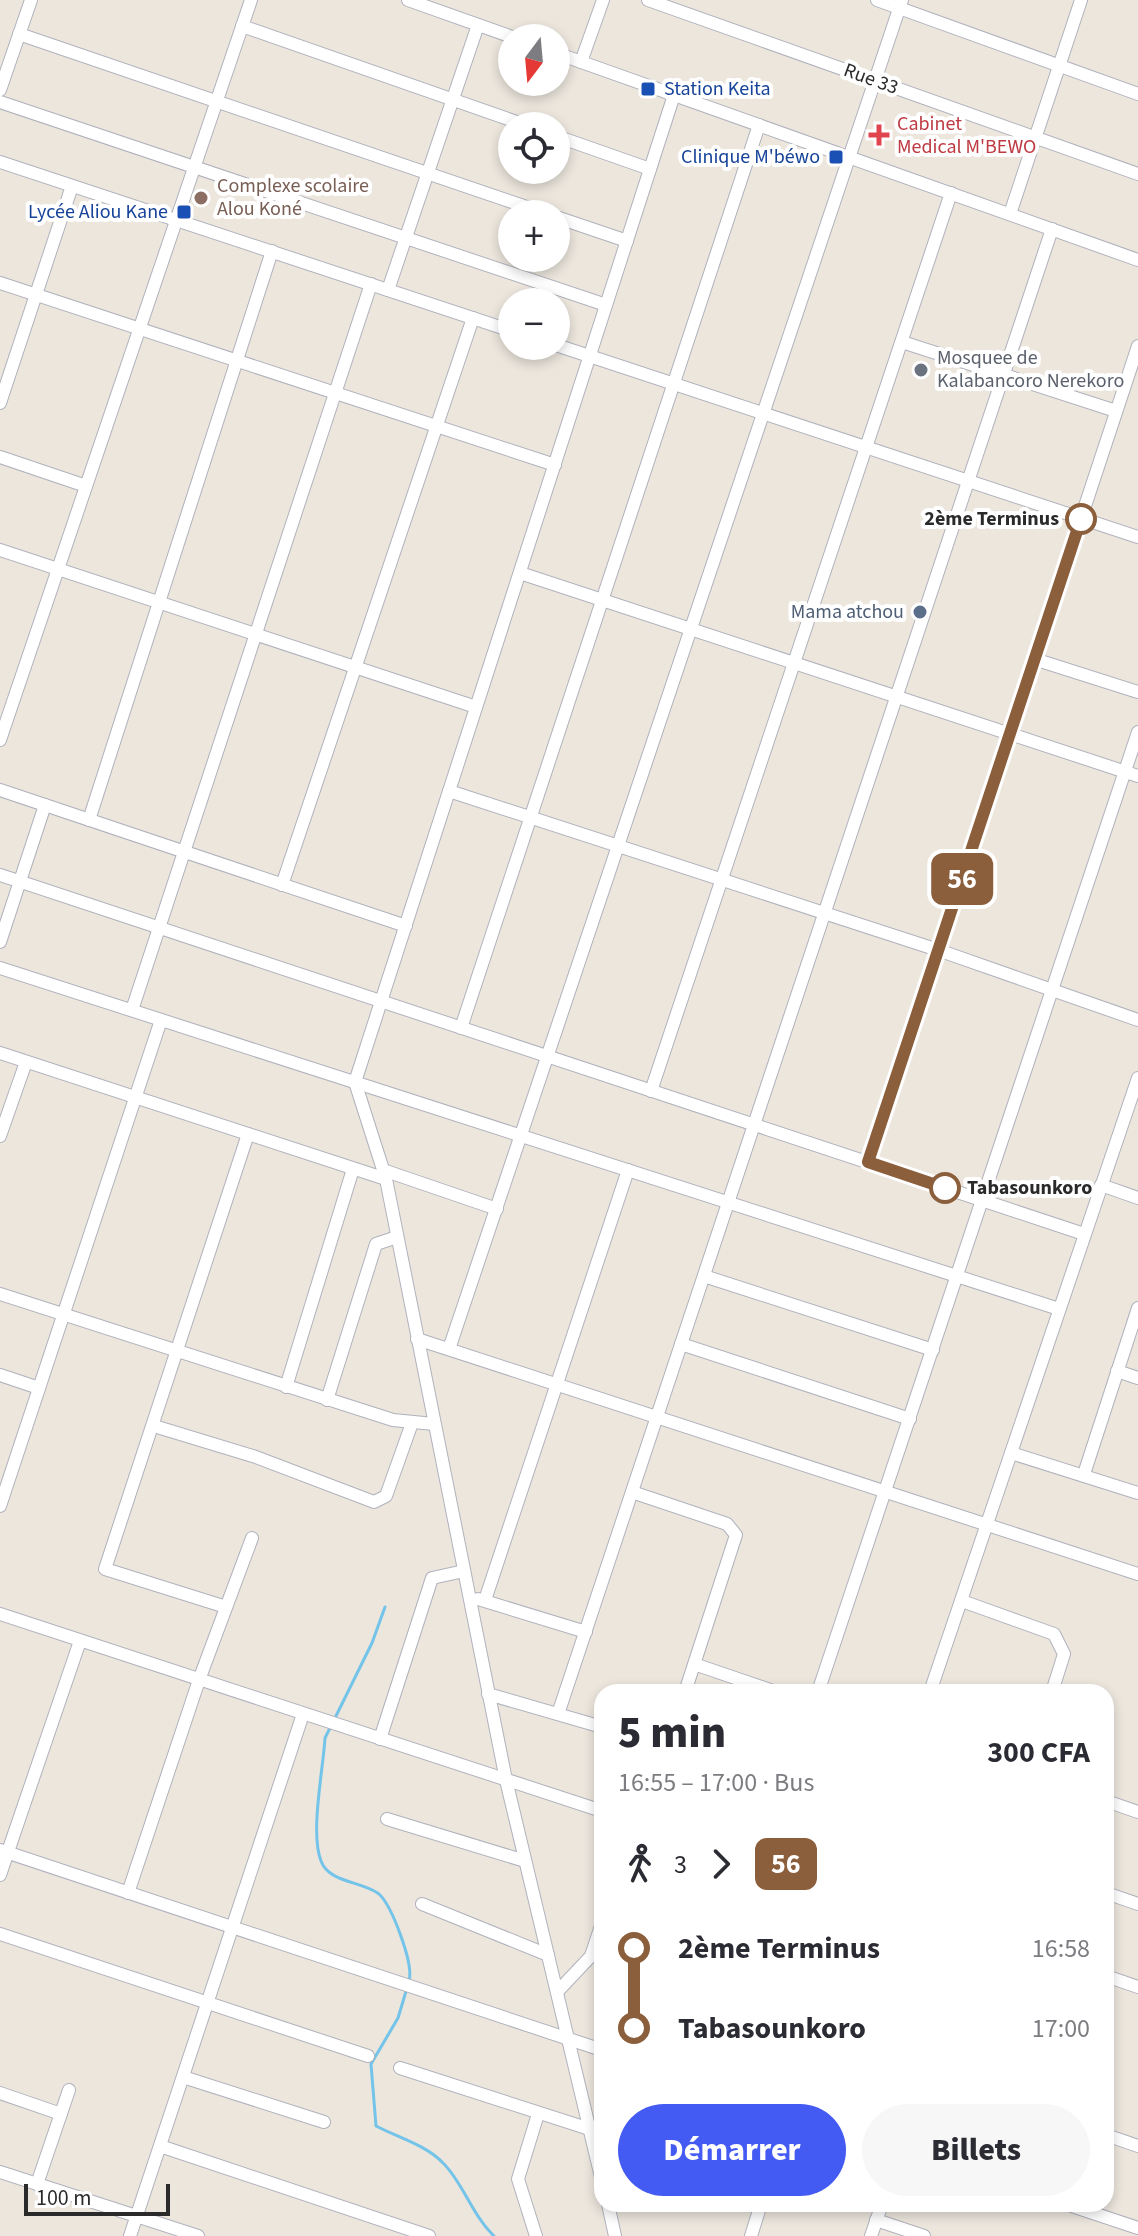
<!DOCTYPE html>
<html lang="fr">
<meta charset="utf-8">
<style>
body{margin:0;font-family:"Source Sans 3",sans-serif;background:#f7f7f7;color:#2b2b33;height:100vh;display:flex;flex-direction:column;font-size:30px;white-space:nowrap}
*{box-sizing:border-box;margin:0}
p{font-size:26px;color:#7c7c81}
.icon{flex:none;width:44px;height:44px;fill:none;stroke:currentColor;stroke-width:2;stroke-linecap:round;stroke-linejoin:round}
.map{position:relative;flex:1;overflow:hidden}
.drawer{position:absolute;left:594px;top:1684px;width:520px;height:528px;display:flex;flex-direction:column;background:#fff;border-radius:24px;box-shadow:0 4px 12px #0003}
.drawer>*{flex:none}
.badge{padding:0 16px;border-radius:12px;font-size:28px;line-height:52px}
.needle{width:52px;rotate:196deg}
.tools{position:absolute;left:498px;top:24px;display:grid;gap:16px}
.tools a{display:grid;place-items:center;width:72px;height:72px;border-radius:50%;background:#fff;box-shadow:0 4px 12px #0003;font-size:40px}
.scale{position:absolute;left:24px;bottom:20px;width:146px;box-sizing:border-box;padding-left:8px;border:4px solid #2a2a2a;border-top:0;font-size:22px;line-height:28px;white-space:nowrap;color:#2a2a2a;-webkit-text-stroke:6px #fff;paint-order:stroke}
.map>.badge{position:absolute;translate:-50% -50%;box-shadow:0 0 0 4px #fff}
.legs{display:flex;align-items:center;gap:12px;height:88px;padding:0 24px;font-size:26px}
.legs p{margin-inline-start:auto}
.headline{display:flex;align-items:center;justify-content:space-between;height:136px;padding:0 24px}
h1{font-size:44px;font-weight:800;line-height:60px}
.primary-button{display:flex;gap:16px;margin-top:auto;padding:16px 24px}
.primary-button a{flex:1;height:92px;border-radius:48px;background:#435af3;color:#fff;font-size:32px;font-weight:800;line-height:92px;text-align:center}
.primary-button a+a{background:#f7f7f7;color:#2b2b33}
ul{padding:0 24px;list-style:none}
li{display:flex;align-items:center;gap:28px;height:80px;font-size:30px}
li i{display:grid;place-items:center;width:12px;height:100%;margin:0 10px;background:currentColor}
li i::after{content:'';width:20px;height:20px;margin:-10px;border:6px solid;border-radius:50%;background:#fff}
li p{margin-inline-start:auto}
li:first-child i{background:linear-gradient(#0000 50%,currentColor 0)}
li:last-child i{background:linear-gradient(currentColor 50%,#0000 0)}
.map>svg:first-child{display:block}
</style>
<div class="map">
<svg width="1138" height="2236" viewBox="0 0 1138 2236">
<rect width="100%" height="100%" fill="#ece6dd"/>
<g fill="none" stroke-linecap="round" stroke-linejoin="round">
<g stroke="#74c4ea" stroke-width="3">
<path d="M334,1720L372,1643L385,1607"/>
<path d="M331,1726L325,1738C323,1771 310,1833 321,1861C329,1883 362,1881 379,1894C392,1906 414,1964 409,1981"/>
<path d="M407,1988L398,2018L371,2064L376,2126C397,2137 426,2145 443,2163C462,2181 472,2215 494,2236"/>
</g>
<g stroke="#b0b2bd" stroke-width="14">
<g id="minor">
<path d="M408,0L515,38"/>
<path d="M648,0L1138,174"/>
<path d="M877,0L1138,94"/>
<path d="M242,26L528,126"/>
<path d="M19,34L547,214"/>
<path d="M556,53L1138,260"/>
<path d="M581,62L603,0"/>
<path d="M0,90L31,0"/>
<path d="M0,102L606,305"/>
<path d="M556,136L650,169"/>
<path d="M0,162L512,331"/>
<path d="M1010,214L1081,0"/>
<path d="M556,217L627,241"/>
<path d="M0,283L555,465"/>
<path d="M388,290L478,25"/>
<path d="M902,342L1116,411"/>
<path d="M556,345L1138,537"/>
<path d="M0,403L72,186"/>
<path d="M0,457L86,486"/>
<path d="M0,550L476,707"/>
<path d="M520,573L1138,776"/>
<path d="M1034,659L1138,692"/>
<path d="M0,740L251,0"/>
<path d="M0,790L406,926"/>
<path d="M449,791L938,950L1138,1020"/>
<path d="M89,820L272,251"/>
<path d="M0,875L1084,1234"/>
<path d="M282,885L473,318"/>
<path d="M0,942L45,805"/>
<path d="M0,968L1059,1309"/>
<path d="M132,1010L371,284"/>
<path d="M461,1028L759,125"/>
<path d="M0,1053L386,1179"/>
<path d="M651,1091L951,193"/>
<path d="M0,1136L26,1062"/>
<path d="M868,1162L1138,346"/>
<path d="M383,1170L497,1209"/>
<path d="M1101,1185L1138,1198"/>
<path d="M704,1276L933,1350"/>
<path d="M0,1294L393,1420L434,1424"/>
<path d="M417,1339L1138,1574"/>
<path d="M681,1344L910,1419"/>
<path d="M449,1349L902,0"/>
<path d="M1117,1371L1138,1378"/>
<path d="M0,1375L39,1388"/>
<path d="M286,1387L353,1169"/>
<path d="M327,1400L376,1244L397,1237"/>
<path d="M154,1426L256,1457L374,1502L386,1496L412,1423"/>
<path d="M1011,1453L1138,1493"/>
<path d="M1084,1474L1138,1308"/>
<path d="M632,1492L727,1524L736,1535L685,1692"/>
<path d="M0,1506L161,1020"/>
<path d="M478,1599L586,1632"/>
<path d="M485,1600L628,1170"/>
<path d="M962,1601L1054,1634L1064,1654L1052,1692"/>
<path d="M226,1607L105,1569L248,1134"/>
<path d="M0,1614L602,1811"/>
<path d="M697,1665L776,1692"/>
<path d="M818,1692L1138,732"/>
<path d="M930,1692L1138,1078"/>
<path d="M488,1694L602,1727"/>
<path d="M558,1714L1052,229"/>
<path d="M380,1739L432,1578L464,1571"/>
<path d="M1106,1801L1138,1812"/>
<path d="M387,1819L525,1861"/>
<path d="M0,1850L602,2050"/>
<path d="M0,1875L80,1641"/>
<path d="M128,1893L199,1680L252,1538"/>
<path d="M1106,1893L1138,1904"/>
<path d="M422,1904L548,1955"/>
<path d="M0,1934L368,2056"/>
<path d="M1106,1976L1138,1987"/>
<path d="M557,1992L591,1956L602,1923"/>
<path d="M400,2068L602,2133"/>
<path d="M183,2077L324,2122"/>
<path d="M0,2093L61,2114"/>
<path d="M1106,2135L1138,2146"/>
<path d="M160,2146L429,2236"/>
<path d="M0,2172L198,2236"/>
<path d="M602,2181L506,1780L386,1179L355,1082L674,95"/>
<path d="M37,2184L69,2090"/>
<path d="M608,2204L615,2236"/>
<path d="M1066,2204L1138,2228"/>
<path d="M876,2220L924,2236"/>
<path d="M130,2236L303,1714"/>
<path d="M536,2236L518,2179L538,2114"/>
<path d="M751,2236L761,2204"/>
<path d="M871,2236L882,2204"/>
</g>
</g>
<use href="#minor" stroke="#fff" stroke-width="12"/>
</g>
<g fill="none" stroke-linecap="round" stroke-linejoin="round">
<g stroke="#fff" stroke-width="18">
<path id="line-1" d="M945,1188L868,1162L1081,519"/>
</g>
<use href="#line-1" stroke="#8b5e3c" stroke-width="12"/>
</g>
<g fill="#1a4fb4" stroke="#fff" stroke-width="3">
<rect x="640" y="81" width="16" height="16" rx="4"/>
<rect x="828" y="149" width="16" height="16" rx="4"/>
<rect x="176" y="204" width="16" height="16" rx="4"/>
</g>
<path fill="#e0444e" stroke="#fff" stroke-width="3" d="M875 123h8v8h8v8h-8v8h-8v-8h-8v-8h8z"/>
<circle fill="#8d6e63" stroke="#fff" stroke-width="3" cx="201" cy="198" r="8"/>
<circle fill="#6b7280" stroke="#fff" stroke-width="3" cx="921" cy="370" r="8"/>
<g fill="#fff" stroke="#8b5e3c" stroke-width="4">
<circle cx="1081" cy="519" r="14"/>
<circle cx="945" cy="1188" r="14"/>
</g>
<circle fill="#5c6f8a" stroke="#fff" stroke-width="3" cx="920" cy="612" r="8"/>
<g text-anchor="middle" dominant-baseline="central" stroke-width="8" stroke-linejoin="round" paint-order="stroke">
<g font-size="20" fill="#2a2a2a" stroke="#fff">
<text transform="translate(871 79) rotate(20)">Rue 33</text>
</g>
<g font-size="20" fill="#164399" stroke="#fff" text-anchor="end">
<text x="664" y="89" text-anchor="start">Station Keita</text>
<text x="820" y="157">Clinique M'béwo</text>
<text x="168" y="212">Lycée Aliou Kane</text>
</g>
<g font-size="20" fill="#be3a42" stroke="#fff" text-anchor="start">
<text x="897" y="124">Cabinet<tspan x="897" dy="23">Medical M'BEWO</tspan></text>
</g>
<g font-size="20" fill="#785e54" stroke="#fff" text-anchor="start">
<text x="217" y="186">Complexe scolaire<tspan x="217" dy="23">Alou Koné</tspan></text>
</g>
<g font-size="20" fill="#5b616d" stroke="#fff" text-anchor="start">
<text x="937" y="358">Mosquee de<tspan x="937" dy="23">Kalabancoro Nerekoro</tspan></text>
</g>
<g font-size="20" font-weight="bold" fill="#2a2a2a" stroke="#fff" text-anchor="end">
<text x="1059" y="519">2ème Terminus</text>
<text x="967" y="1188" text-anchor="start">Tabasounkoro</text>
</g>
<g font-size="20" fill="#4e5e75" stroke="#fff" text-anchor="end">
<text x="904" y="612">Mama atchou</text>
</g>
</g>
</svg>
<div class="tools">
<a><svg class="needle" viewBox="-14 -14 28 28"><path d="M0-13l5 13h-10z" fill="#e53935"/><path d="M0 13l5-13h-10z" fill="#7c7c81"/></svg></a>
<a><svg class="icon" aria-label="locate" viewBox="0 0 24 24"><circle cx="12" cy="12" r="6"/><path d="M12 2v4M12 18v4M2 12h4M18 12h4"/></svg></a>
<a>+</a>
<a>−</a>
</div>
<div class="scale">100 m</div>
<b class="badge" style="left:962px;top:879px;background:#8b5e3c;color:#fff">56</b>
<section class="drawer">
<div class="headline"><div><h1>5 min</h1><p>16:55 – 17:00 · Bus</p></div><b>300 CFA</b></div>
<div class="legs"><svg class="icon" aria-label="walk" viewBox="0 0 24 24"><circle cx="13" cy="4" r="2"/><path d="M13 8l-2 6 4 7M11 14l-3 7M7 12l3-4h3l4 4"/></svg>3<svg class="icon" aria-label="forward" viewBox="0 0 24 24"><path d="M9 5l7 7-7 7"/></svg><b class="badge" style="background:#8b5e3c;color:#fff">56</b></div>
<ul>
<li><i style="color:#8b5e3c"></i><b>2ème Terminus</b><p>16:58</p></li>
<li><i style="color:#8b5e3c"></i><b>Tabasounkoro</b><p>17:00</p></li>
</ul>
<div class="primary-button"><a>Démarrer</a><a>Billets</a></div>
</section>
</div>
